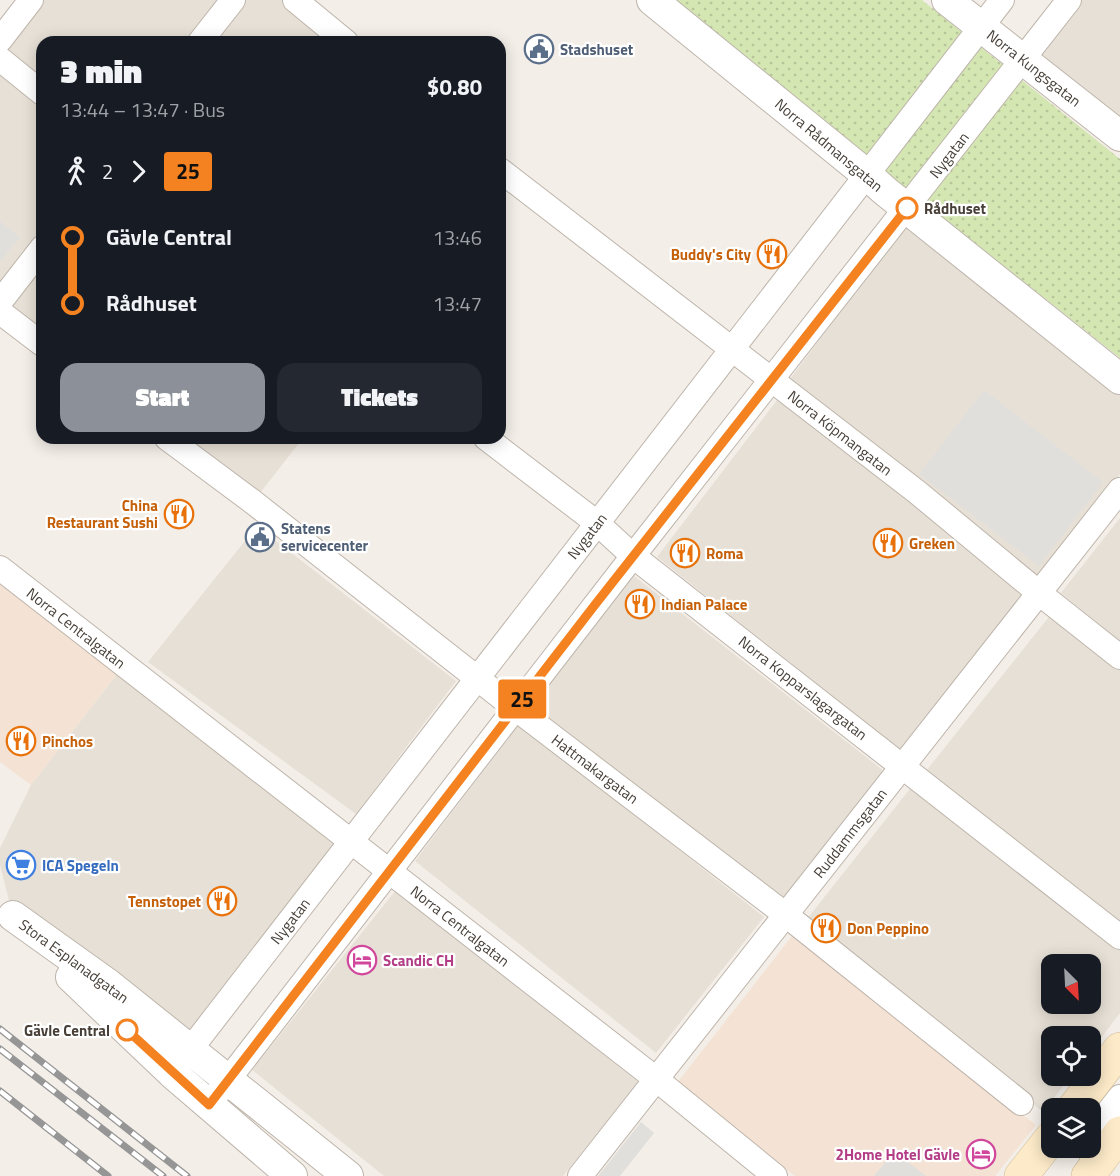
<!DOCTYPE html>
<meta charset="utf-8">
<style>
body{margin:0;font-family:"Titillium Web",sans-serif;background:#242831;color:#f1f3f6;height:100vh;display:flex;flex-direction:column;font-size:22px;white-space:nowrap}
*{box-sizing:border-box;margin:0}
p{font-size:20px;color:#9ea1a6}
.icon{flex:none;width:33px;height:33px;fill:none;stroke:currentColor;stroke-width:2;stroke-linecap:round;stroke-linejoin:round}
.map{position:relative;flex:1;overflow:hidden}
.drawer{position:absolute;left:36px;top:36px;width:470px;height:408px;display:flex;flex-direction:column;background:#171b24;border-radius:18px;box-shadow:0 3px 15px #0003}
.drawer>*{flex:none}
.badge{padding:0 12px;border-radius:4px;font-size:21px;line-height:39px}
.needle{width:39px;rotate:156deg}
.controls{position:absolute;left:1041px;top:954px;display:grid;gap:12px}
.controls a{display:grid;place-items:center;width:60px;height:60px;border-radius:12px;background:#171b24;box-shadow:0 3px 15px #0003;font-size:30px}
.map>.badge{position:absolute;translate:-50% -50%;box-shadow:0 0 0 3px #fff}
.legs{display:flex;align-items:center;gap:9px;height:66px;padding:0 24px;font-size:20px}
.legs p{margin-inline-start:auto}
.headline{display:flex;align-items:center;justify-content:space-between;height:102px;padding:0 24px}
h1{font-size:33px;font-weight:800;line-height:45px}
.button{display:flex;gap:12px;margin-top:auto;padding:12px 24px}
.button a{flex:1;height:69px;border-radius:18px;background:#8c9099;color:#fff;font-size:24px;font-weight:800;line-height:69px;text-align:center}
.button a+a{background:#242831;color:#f1f3f6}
ul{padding:0 24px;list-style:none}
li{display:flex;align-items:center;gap:21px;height:66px;font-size:22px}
li i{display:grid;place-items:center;width:9px;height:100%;margin:0 8px;background:currentColor}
li i::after{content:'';width:15px;height:15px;margin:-8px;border:4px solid;border-radius:50%;background:#171b24}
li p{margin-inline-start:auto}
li:first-child i{background:linear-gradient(#0000 50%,currentColor 0)}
li:last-child i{background:linear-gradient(currentColor 50%,#0000 0)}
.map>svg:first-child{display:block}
</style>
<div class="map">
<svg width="1120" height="1176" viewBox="0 0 1120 1176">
<defs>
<pattern id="green-dots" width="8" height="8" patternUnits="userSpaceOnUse" patternTransform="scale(1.5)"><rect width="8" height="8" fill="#d4e6b2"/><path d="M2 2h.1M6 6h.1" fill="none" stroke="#b7c69a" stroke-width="1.8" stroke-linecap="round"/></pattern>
</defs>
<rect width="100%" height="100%" fill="#f3eee8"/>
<g fill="#e7e0d6" fill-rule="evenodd">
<path d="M31,0H233L200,42H42V344L0,312V40Z"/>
<path d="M234,0H295L346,42H205Z"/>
<path d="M1069,0H1120V136L1024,59Z"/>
<path d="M906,224L1120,392V474L1038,578L790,379Z"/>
<path d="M781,395L1025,592L901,750L657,557Z"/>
<path d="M167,438H303L253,502Z"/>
<path d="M1120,518V641L1061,593Z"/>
<path d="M257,526L456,681L356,814L148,662Z"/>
<path d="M634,576L884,771L780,903L531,708Z"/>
<path d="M1052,613L1120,667V926L926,771Z"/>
<path d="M124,665L351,841L172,1073L13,916L0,865V848L31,785Z"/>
<path d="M519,724L764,917L656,1053L415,861Z"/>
<path d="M913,785L1120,946V1013L1091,1051L1090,1036H1052V1076H1071L1043,1112L807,919ZM1052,964H1090V1004H1052Z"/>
<path d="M396,890L638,1082L563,1176H384L252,1070Z"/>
</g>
<g fill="#f4e3d4">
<path d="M0,568L124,665L31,785L0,762Z"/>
<path d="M792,936L1036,1125L995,1176H795L677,1083Z"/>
</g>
<path fill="url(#green-dots)" d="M677,0H922L1120,159V358L674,4Z"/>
<g fill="#e1dfdc">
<path d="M0,221L20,237L0,262Z"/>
<path d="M984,390L1103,482L1039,566L919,474Z"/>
<path d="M641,1122L654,1133L620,1176H598Z"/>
<path d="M894,1151L926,1176H874Z"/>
</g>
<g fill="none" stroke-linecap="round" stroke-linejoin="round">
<g stroke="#beb5ab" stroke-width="26">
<g id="minor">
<path d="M295,0L346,42"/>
<path d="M0,40L31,0"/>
<path d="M200,42L233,0"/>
<path d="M0,59L42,93"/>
<path d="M500,170L917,492L1039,593L1120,657"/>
<path d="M0,302L42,248"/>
<path d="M0,312L42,344"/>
<path d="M167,438L253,502L515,708L786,915L1021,1103"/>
<path d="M486,438L597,523L633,556L1120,937"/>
<path d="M0,568L656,1079L775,1176"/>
<path d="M179,1064L1002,0"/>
<path d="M217,1094L633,556L1069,0"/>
<path d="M1092,1157L1109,1111L1120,1097"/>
<path d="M580,1176L1120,490"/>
</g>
</g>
<g stroke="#beb5ab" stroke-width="32">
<g id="tertiary">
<path d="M652,0L866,174L885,191L1120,379"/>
<path d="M947,0L1120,136"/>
<path d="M13,916L108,984L348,1176"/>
<path d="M71,977L172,1073L292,1176"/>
</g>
</g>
<g stroke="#d1bd99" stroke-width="34">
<g id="secondary">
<path d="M1074,1108L1120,1049"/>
<path d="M1021,1176L1052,1137"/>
<path d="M1088,1176L1120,1133"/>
</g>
</g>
<use href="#minor" stroke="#fff" stroke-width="24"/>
<use href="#tertiary" stroke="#fff" stroke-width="30"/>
<use href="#secondary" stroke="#fceac8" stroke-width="33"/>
<g stroke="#969696" stroke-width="7">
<g id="rail">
<path d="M0,1029L187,1176"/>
<path d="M0,1049L163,1176"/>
<path d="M0,1091L108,1176"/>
</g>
</g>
<use href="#rail" stroke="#fff" stroke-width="4.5" stroke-dasharray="14" stroke-linecap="butt"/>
</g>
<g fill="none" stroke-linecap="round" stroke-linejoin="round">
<g stroke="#fff" stroke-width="14">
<path id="line-1" d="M127,1030L209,1105L594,606L907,208"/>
</g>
<use href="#line-1" stroke="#f58220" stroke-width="9"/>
</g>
<defs>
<g id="civic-ring" transform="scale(1.5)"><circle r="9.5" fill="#fff" stroke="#5c6f8a" stroke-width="1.5"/><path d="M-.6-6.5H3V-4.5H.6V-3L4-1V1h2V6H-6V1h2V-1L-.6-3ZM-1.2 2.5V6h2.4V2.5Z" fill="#5c6f8a"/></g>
<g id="restaurant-ring" transform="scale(1.5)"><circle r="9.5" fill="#fff" stroke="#e8710a" stroke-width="1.5"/><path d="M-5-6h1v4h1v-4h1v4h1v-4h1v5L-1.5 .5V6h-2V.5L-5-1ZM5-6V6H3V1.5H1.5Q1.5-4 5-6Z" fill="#e8710a"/></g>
<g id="supermarket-ring" transform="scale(1.5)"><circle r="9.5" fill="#fff" stroke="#3f7fe0" stroke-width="1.5"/><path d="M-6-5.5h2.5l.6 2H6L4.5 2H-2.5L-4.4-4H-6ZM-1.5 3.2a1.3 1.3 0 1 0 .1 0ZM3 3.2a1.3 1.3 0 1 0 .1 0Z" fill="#3f7fe0"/></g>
<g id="hotel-ring" transform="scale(1.5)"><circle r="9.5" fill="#fff" stroke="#d1479c" stroke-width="1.5"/><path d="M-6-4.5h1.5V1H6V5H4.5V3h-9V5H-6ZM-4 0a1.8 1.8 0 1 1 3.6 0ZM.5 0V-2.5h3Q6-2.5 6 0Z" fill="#d1479c"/></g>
</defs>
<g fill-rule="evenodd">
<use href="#civic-ring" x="539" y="49"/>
<use href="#restaurant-ring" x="772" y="254"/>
<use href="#restaurant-ring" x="179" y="514"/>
<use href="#civic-ring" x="260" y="537"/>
<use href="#restaurant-ring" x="888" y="543"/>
<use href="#restaurant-ring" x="685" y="553"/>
<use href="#restaurant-ring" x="640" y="604"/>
<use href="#restaurant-ring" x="21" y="741"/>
<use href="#supermarket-ring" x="21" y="865"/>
<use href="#restaurant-ring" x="222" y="901"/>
<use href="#restaurant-ring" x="826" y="928"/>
<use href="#hotel-ring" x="362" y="960"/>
<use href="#hotel-ring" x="981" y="1154"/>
</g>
<g fill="#fff" stroke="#f58220" stroke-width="3">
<circle cx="907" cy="208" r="10"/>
<circle cx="127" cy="1030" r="10"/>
</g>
<g text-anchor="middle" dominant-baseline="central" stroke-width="4.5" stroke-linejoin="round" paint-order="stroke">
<g font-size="15" font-weight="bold" fill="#4e5e75" stroke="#fff" text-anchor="start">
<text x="560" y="49">Stadshuset</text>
<text x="281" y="528">Statens<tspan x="281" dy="17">servicecenter</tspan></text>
</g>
<g font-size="15" fill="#463e37" stroke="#fff">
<text transform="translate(1034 68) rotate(38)">Norra Kungsgatan</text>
<text transform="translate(829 145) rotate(40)">Norra Rådmansgatan</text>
<text transform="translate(949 155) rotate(-52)">Nygatan</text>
<text transform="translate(840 433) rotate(38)">Norra Köpmangatan</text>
<text transform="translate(587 536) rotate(-52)">Nygatan</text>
<text transform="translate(76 628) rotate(38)">Norra Centralgatan</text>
<text transform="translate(803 688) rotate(38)">Norra Kopparslagargatan</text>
<text transform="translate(595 769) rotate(37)">Hattmakargatan</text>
<text transform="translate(850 833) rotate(-52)">Ruddammsgatan</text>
<text transform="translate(290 921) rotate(-52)">Nygatan</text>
<text transform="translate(460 926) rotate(38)">Norra Centralgatan</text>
<text transform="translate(74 961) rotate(36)">Stora Esplanadgatan</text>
</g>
<g font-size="15" font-weight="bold" fill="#463e37" stroke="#fff" text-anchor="start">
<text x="924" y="208">Rådhuset</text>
<text x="110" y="1030" text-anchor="end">Gävle Central</text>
</g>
<g font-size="15" font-weight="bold" fill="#c56008" stroke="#fff" text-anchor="start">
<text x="751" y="254" text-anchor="end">Buddy's City</text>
<text x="158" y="505" text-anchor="end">China<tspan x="158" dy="17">Restaurant Sushi</tspan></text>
<text x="909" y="543">Greken</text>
<text x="706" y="553">Roma</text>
<text x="661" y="604">Indian Palace</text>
<text x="42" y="741">Pinchos</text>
<text x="201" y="901" text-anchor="end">Tennstopet</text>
<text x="847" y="928">Don Peppino</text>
</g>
<g font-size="15" font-weight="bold" fill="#366cbe" stroke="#fff" text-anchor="start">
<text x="42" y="865">ICA Spegeln</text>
</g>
<g font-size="15" font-weight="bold" fill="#b23c85" stroke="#fff" text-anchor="start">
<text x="383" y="960">Scandic CH</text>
<text x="960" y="1154" text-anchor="end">2Home Hotel Gävle</text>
</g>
</g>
</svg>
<div class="controls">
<a><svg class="needle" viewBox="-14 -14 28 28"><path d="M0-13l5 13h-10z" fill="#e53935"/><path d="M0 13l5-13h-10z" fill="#9ea1a6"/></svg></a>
<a><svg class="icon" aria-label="locate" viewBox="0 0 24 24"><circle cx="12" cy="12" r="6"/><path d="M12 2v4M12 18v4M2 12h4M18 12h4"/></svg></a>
<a><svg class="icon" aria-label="layers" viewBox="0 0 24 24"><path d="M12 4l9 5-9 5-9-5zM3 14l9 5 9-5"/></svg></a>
</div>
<b class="badge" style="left:522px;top:699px;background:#f58220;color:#111">25</b>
<section class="drawer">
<div class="headline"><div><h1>3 min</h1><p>13:44 – 13:47 · Bus</p></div><b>$0.80</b></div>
<div class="legs"><svg class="icon" aria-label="walk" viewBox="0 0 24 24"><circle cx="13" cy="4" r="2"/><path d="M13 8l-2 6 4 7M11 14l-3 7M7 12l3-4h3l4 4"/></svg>2<svg class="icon" aria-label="forward" viewBox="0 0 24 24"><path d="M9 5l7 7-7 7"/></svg><b class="badge" style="background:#f58220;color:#111">25</b></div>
<ul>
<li><i style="color:#f58220"></i><b>Gävle Central</b><p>13:46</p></li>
<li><i style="color:#f58220"></i><b>Rådhuset</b><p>13:47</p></li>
</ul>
<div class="button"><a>Start</a><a>Tickets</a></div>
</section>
</div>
